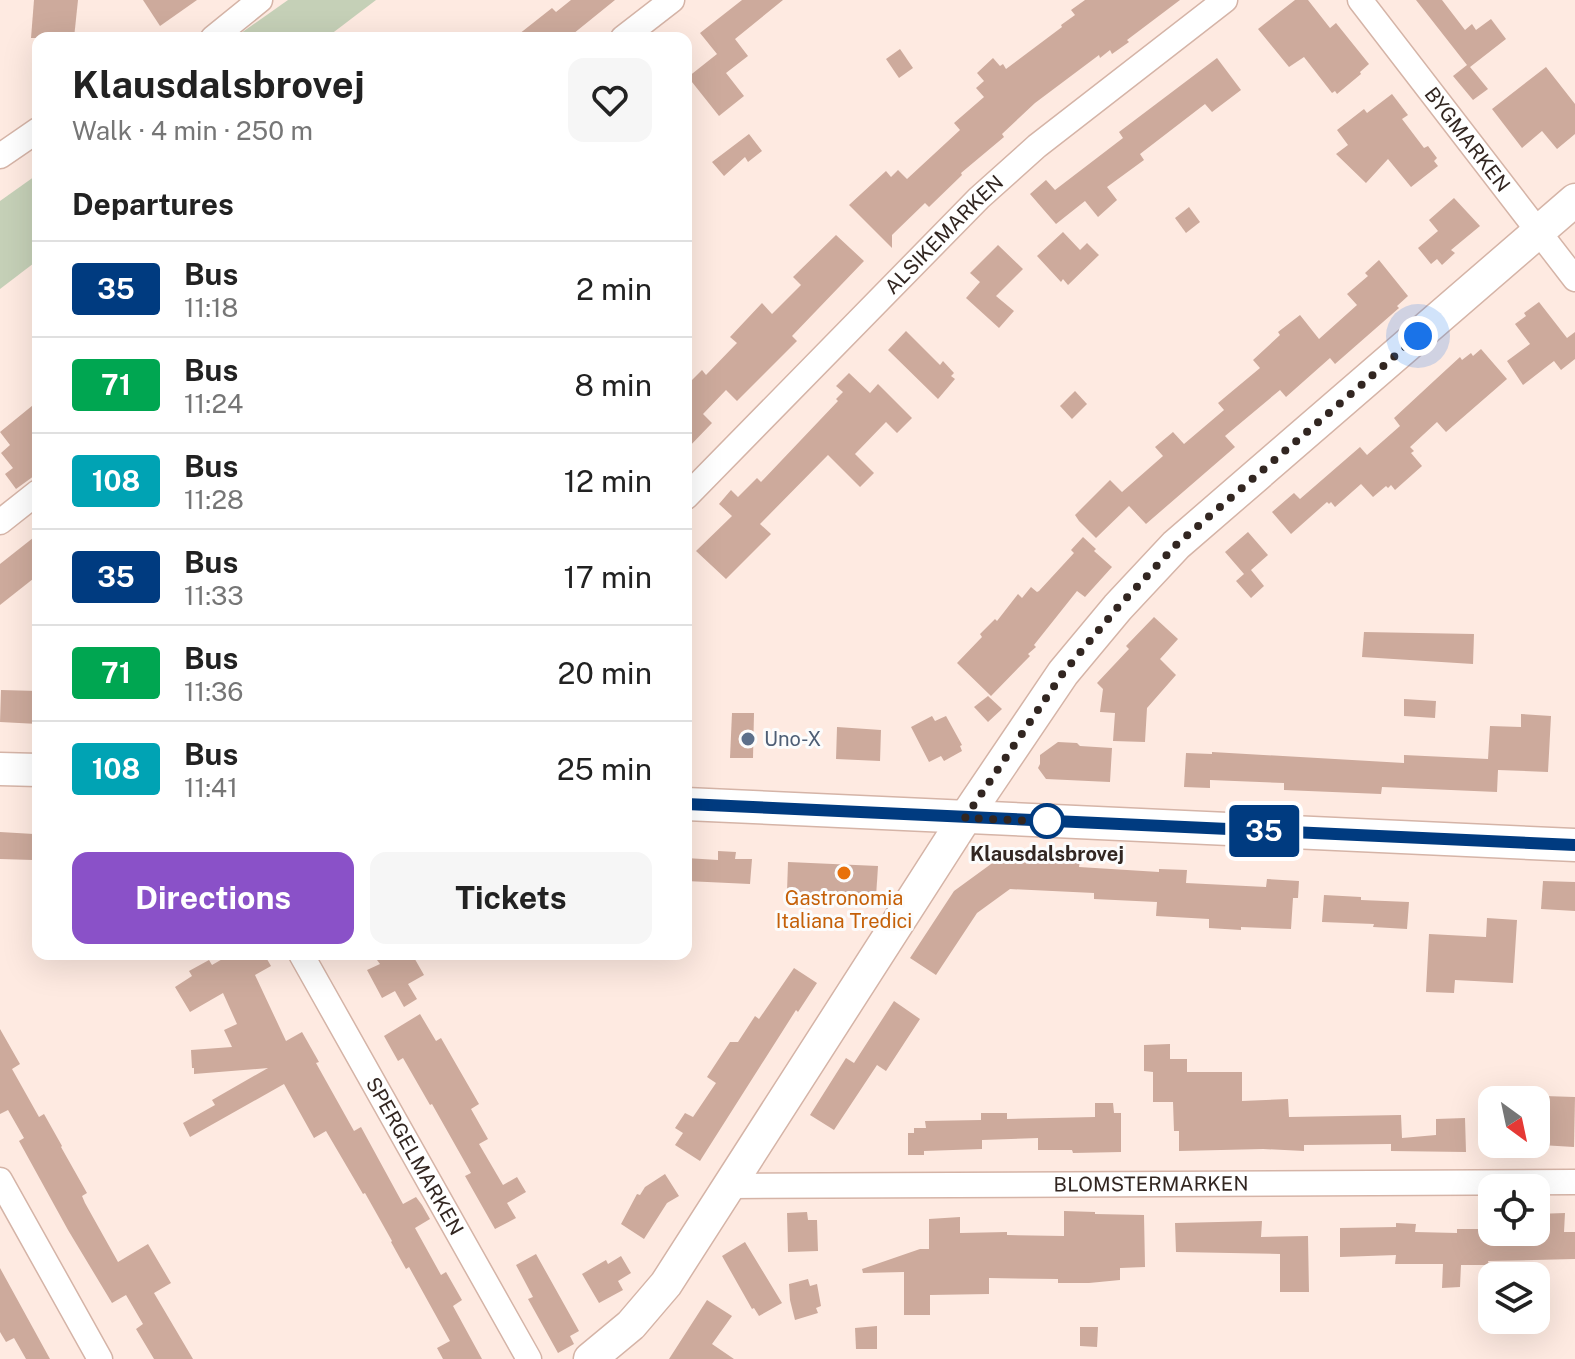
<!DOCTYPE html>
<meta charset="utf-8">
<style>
body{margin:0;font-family:"Public Sans",sans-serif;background:#f6f6f6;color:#222;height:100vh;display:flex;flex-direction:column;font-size:30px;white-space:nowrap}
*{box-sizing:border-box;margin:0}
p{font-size:26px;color:#767676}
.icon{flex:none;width:44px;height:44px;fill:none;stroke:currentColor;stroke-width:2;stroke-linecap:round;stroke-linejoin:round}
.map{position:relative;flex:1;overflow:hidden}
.drawer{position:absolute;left:32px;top:32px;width:660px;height:928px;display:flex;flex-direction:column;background:#fff;border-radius:16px;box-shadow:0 8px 32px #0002}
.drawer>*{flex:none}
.badge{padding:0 16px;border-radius:6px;font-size:28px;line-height:52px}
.needle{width:52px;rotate:147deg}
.fabs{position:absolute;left:1478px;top:1086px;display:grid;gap:16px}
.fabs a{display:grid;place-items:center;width:72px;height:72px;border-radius:16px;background:#fff;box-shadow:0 8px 32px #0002;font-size:40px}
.you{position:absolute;width:40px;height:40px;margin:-20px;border:6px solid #fff;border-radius:50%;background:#1a73e8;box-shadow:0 0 0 12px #1a73e833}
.map>.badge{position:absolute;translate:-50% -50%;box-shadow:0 0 0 4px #fff}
h2{padding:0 40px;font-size:30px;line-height:72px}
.round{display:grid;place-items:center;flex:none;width:84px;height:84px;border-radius:16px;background:#f6f6f6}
.summary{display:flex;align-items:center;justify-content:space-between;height:136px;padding:0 40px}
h1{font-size:38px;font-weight:700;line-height:60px}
.button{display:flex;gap:16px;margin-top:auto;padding:16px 40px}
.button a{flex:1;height:92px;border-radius:16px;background:#8a51c8;color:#fff;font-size:32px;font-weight:700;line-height:92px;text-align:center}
.button a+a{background:#f6f6f6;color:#222}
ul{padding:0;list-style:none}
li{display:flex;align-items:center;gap:24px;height:96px;padding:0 40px;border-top:2px solid #e0e0e0}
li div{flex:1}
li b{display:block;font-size:30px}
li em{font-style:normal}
li .badge{min-width:88px;font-weight:700;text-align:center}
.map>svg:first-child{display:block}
</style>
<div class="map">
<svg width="1575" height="1359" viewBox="0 0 1575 1359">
<rect width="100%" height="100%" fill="#feeae1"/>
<g fill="#c5d0b7">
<path d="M288,0H376L326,38H234Z"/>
<path d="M38,174V260L0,289V201Z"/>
</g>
<g fill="#cdaa9c">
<path d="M34,0H78L74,38H31Z"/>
<path d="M143,0H197L160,26Z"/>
<path d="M571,0H615L568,38H514L552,8L556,12Z"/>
<path d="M742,0H783L735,39L748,56L726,73L744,96L719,116L688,77L717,54L700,33Z"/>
<path d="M1085,0H1180L1127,40L1129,42L1112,54L1110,50L1100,58L1099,55L1035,103L1002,134L1004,137L961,173L962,175L929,207L925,203L892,235V248L849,205L886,171L891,177L898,170L907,179L960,130L954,123L984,97L976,88L984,81L977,73L993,58L1000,66L1003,64L1006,69L1062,27L1061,25L1075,15L1071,10Z"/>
<path d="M1295,0H1308L1330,28L1336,23L1369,64L1360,72L1361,74L1337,94L1335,91L1332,93L1304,57L1289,67L1258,29Z"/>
<path d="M1416,0H1442L1465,30L1472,24L1476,30L1491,19L1506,39L1470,67L1488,89L1473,100L1453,76L1467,65Z"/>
<path d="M900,49L913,68L899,78L886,59Z"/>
<path d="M1217,58L1241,90L1212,112L1205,104L1140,154L1144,160L1107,187L1117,200L1098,217L1085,201L1056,224L1030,194L1046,180L1055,190L1123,138L1119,132Z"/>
<path d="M1546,67L1575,104V134L1557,149L1542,131L1522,148L1492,109Z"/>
<path d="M1392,94L1408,115L1402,119L1424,148L1428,146L1437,158L1434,161L1438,166L1411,187L1388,159L1366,183L1336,154L1348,145L1337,130L1364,109L1367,113Z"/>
<path d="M749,134L762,151L748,162L745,157L724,176L712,162Z"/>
<path d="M1454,198L1480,226L1451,250L1455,253L1442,265L1437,259L1431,264L1418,248L1438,231L1429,220Z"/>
<path d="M1189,207L1200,222L1186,233L1175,218Z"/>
<path d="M1063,232L1080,250L1087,243L1099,255L1068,285L1063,279L1061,282L1037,256Z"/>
<path d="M836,235L864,261L792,336L797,341L737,401L726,390L703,414L712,423L686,450V386L702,370L706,375L737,343L730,337L762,303L772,314L801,285L793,277Z"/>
<path d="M998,245L1023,269L996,296L1014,311L999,328L966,298L980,282L970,273Z"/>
<path d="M1379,260L1408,296L1397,306L1399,308L1335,364L1330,358L1286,397L1280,390L1225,436L1235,447L1146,524L1129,506L1096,538L1079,521L1075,515L1110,480L1122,492L1163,456L1155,447L1173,432L1184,444L1224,410L1218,403L1260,368L1253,360L1280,335L1278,332L1300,315L1319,339L1357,305L1347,294L1368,276L1365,273Z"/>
<path d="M1539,302L1567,338L1575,332V359L1561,370L1554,361L1523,385L1507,361L1530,344L1515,324L1526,316L1524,313Z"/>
<path d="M906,331L940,365L943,361L954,373L951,376L955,379L938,399L888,350Z"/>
<path d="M1481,349L1507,379L1446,432L1437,422L1410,447L1414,451L1411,453L1422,466L1395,490L1391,485L1388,488L1386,486L1373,497L1361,484L1335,507L1331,502L1329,504L1327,502L1291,534L1272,512L1294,493L1300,499L1360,447L1367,455L1400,426L1394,418L1435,380L1460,357L1462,360L1471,353L1473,356Z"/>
<path d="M849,373L870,393L878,384L912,418L897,433L886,422L855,454L874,473L860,487L828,455L760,524L771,534L726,579L696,551L732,516L719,504L731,490L738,497L757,478L761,482L838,401L836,399L843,392L836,386Z"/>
<path d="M1075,391L1087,404L1072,419L1060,406Z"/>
<path d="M38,401V473L16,489L5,474L13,468L1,453L10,445L0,432Z"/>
<path d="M1248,532L1268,555L1251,570L1264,586L1251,598L1236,581L1244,574L1225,552Z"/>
<path d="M38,534V575L0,605V564Z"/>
<path d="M1083,537L1096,549L1094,551L1112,567L1085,597L1077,591L1034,645L1036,647L1028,654L1030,656L991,696L957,663L982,637L980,634L995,619L997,621L1018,594L1022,598L1031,587L1037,592L1039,591L1074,553L1071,550Z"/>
<path d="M1154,617L1178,639L1160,659L1176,675L1147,708L1145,742L1113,741L1115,713L1100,712L1103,689L1097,683L1129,649L1126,646Z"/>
<path d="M1364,632L1474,634L1473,664L1362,657Z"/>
<path d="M1,690L38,691V724L0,722Z"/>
<path d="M988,696L1002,709L988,722L974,707Z"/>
<path d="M1404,699L1436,701L1435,718L1404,716Z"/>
<path d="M732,713H754L753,758H730Z"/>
<path d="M1521,714L1551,716L1548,772L1498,770L1497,792L1382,787L1381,794L1284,790V783L1210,780V788L1184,787L1186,753L1212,754V752L1404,763V755L1488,759L1490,726L1521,727Z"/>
<path d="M932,716L935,721L946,716L962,745L960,746L962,751L944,761L941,756L929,762L911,727Z"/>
<path d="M837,727L881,730L880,761L836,759Z"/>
<path d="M1058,742L1077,743L1080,746L1112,748L1110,782L1046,779L1038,768L1040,764V755Z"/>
<path d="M0,832L34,834L33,860L0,859Z"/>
<path d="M718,851L736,852L735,859H752L750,884L686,881V858L718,860Z"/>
<path d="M1002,856L1080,860L1079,867L1159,872V869L1187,870L1186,883L1266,887L1267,879L1299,881L1298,898H1293L1291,929L1241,927V930L1209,928V919L1156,916L1157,902L1094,899V893L1010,889L977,913L936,975L910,958L954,891Z"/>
<path d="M788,862L878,866L876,897L787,892Z"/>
<path d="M1543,881L1575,882V911L1541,909Z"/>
<path d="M1324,895L1361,897V900L1409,902L1407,929L1373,927L1374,924L1322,922Z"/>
<path d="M1487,918L1517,920L1513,983L1455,980L1454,993L1426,992L1429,934L1486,937Z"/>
<path d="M231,954H264L271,966L255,975L286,1041L302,1032L319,1062L316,1063L354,1131L361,1127L403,1204L416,1197L422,1205L430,1219L415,1228L441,1275L446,1272L462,1300L453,1306L482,1359H443L437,1348L450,1341L409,1267L406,1269L391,1242L392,1241L365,1193L363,1194L326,1131L314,1138L284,1084L190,1137L183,1123L215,1105L212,1100L268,1068L194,1074V1068H192L191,1050L232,1047L224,1030L237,1024L223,993L190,1012L175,987L192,976L189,971L209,960L212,965Z"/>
<path d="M387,954H390L392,957L397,954H412L424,975L408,984L417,999L404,1007L395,991L382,998L367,970L380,964L377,960Z"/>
<path d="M794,968L817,983L798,1012L796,1010L700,1161L675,1145L683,1133L675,1128L685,1113L693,1117L716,1083L707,1077L730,1042H738L755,1016L759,1019Z"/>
<path d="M894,1001L920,1019L886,1071L877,1065L834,1130L810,1115L846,1058L854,1063Z"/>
<path d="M420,1014L436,1041L441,1038L479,1104L471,1109L488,1139L479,1144L503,1185L517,1177L526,1192L507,1203L516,1218L495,1229L465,1176L471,1173L432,1104L430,1105L403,1058L398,1061L384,1036Z"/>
<path d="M0,1029L20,1064L12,1069L39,1117L44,1114L62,1146L61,1147L87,1193L82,1196L85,1203L118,1262L148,1244L171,1283L154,1293L193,1359H154L136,1329L143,1324L126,1295L112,1303L68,1230L19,1141L24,1138L8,1110L0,1114Z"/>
<path d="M1170,1044V1059H1187V1072H1242V1101L1288,1099L1289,1117L1401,1115L1402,1138L1436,1135V1119L1465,1118L1466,1152L1391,1151V1144L1304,1145V1151L1263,1149L1179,1151V1131H1174L1173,1102H1153V1072L1144,1071V1045Z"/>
<path d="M1544,1096L1575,1097L1574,1147L1541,1145Z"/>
<path d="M1095,1103H1113L1114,1113H1121V1152L1073,1153L1072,1150H1038V1138L982,1140V1149L924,1151V1155H908V1133H914V1128H926L925,1121L981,1120V1113H1007V1119L1095,1117Z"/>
<path d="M665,1174L679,1196L667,1203L644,1239L621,1224L637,1194L640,1195L645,1187Z"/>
<path d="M1064,1211L1095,1212V1214L1144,1215L1145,1267L1120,1268V1280L1089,1283H1058V1279L989,1278V1294L930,1295V1315H904V1272L863,1273L862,1269L920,1249H929V1219L960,1217V1233L1007,1232V1235L1064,1236Z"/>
<path d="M807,1212L808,1220H817L818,1251L788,1252L787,1213Z"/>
<path d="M1565,1213L1564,1232H1575V1259L1488,1261L1489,1265H1461L1460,1287L1442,1288L1443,1264H1395L1396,1255L1340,1257V1228L1396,1227V1223L1416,1224L1415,1232L1457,1233V1229H1488V1232H1536V1214Z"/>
<path d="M1262,1221L1261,1237L1308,1236L1309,1292H1280V1254L1176,1252L1175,1223Z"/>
<path d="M745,1242L782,1303L759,1316L754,1308L752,1309L722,1256Z"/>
<path d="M536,1254L579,1331L570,1336L574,1344L558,1353L528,1299L533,1297L516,1265Z"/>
<path d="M621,1256L631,1273L618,1281L623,1290L599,1303L582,1274L606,1260L608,1264Z"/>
<path d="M0,1268L50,1359H26L14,1338L6,1342L0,1332Z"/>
<path d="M808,1279L810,1286L817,1284L821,1306L816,1308L818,1313L795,1320L790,1300L789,1284Z"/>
<path d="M707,1300L732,1316L712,1344L734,1359H669Z"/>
<path d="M877,1326V1349H856L855,1328Z"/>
<path d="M1080,1327H1098L1097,1347L1080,1346Z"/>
</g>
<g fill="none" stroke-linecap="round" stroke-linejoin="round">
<g stroke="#d5b4a7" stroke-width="27">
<g id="minor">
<path id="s1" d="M1360,0L1575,279"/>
<path d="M213,38L260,0"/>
<path d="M623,38L672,0"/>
<path d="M0,156L38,130"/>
<path id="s2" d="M686,497L979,198L1037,146L1225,0"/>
<path d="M0,522L38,492"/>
<path id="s3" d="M301,954L529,1359"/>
<path d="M0,1180L100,1359"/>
<path id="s4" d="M729,1186L1575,1182"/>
</g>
</g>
<g stroke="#d5b4a7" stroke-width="35">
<g id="tertiary">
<path d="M0,769L38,770"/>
<path d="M686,804L1575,845"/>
<path d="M590,1359L631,1325L666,1284L965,818L1063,673L1118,607L1176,545L1575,200"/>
</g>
</g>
<use href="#minor" stroke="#fff" stroke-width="24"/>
<use href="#tertiary" stroke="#fff" stroke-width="32"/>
</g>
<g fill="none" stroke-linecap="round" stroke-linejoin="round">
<g stroke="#fff" stroke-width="18">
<path id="line" d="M686,804L1575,845"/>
</g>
<use href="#line" stroke="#003b80" stroke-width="12"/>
<path stroke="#322621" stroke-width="8" stroke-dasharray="0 14.4" d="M1047,821L1056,822L965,818L1063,673L1118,607L1176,545L1418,336"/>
</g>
<circle fill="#5c6f8a" stroke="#fcfcfc" stroke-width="3" cx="748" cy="739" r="8"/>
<circle fill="#fff" stroke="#003b80" stroke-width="4" cx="1047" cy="821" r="16"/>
<circle fill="#e8710a" stroke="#fcfcfc" stroke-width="3" cx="844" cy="873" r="8"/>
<g text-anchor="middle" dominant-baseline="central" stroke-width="6" stroke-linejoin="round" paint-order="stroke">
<g font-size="20" fill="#322621" stroke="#fcfcfc">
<text stroke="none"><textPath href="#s1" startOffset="176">BYGMARKEN</textPath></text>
<text stroke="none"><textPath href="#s2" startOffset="368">ALSIKEMARKEN</textPath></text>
<text stroke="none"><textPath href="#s3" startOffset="232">SPERGELMARKEN</textPath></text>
<text stroke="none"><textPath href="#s4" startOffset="422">BLOMSTERMARKEN</textPath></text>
</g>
<g font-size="20" fill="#4e5e75" stroke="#fcfcfc" text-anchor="start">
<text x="764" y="739">Uno-X</text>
</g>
<g font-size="20" font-weight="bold" fill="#322621" stroke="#fcfcfc">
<text x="1047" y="854">Klausdalsbrovej</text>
</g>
<g font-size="20" fill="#c56008" stroke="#fcfcfc">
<text x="844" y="898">Gastronomia<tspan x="844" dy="23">Italiana Tredici</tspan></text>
</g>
</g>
</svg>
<div class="fabs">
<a><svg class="needle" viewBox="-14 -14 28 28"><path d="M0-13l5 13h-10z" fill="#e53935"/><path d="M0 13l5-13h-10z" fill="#767676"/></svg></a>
<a><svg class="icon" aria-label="locate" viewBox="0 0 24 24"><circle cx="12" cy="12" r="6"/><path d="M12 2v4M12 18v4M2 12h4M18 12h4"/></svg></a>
<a><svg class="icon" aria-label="layers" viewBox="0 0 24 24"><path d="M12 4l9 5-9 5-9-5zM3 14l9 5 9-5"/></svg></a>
</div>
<div class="you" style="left:1418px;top:336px"></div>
<b class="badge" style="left:1264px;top:831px;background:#003b80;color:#fff">35</b>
<section class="drawer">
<div class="summary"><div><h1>Klausdalsbrovej</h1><p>Walk · 4 min · 250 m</p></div><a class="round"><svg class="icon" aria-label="heart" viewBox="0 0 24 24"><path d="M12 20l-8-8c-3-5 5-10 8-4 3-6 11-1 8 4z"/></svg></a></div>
<h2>Departures</h2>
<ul>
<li><span class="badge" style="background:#003b80;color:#fff">35</span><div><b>Bus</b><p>11:18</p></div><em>2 min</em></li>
<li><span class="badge" style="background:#00a651;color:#fff">71</span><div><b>Bus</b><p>11:24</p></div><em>8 min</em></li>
<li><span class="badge" style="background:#00a3b4;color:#fff">108</span><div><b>Bus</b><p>11:28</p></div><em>12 min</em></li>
<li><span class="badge" style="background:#003b80;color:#fff">35</span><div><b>Bus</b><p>11:33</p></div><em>17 min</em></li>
<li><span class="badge" style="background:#00a651;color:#fff">71</span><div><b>Bus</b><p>11:36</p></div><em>20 min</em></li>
<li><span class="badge" style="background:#00a3b4;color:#fff">108</span><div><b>Bus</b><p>11:41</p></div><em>25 min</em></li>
</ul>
<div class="button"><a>Directions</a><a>Tickets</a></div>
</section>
</div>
